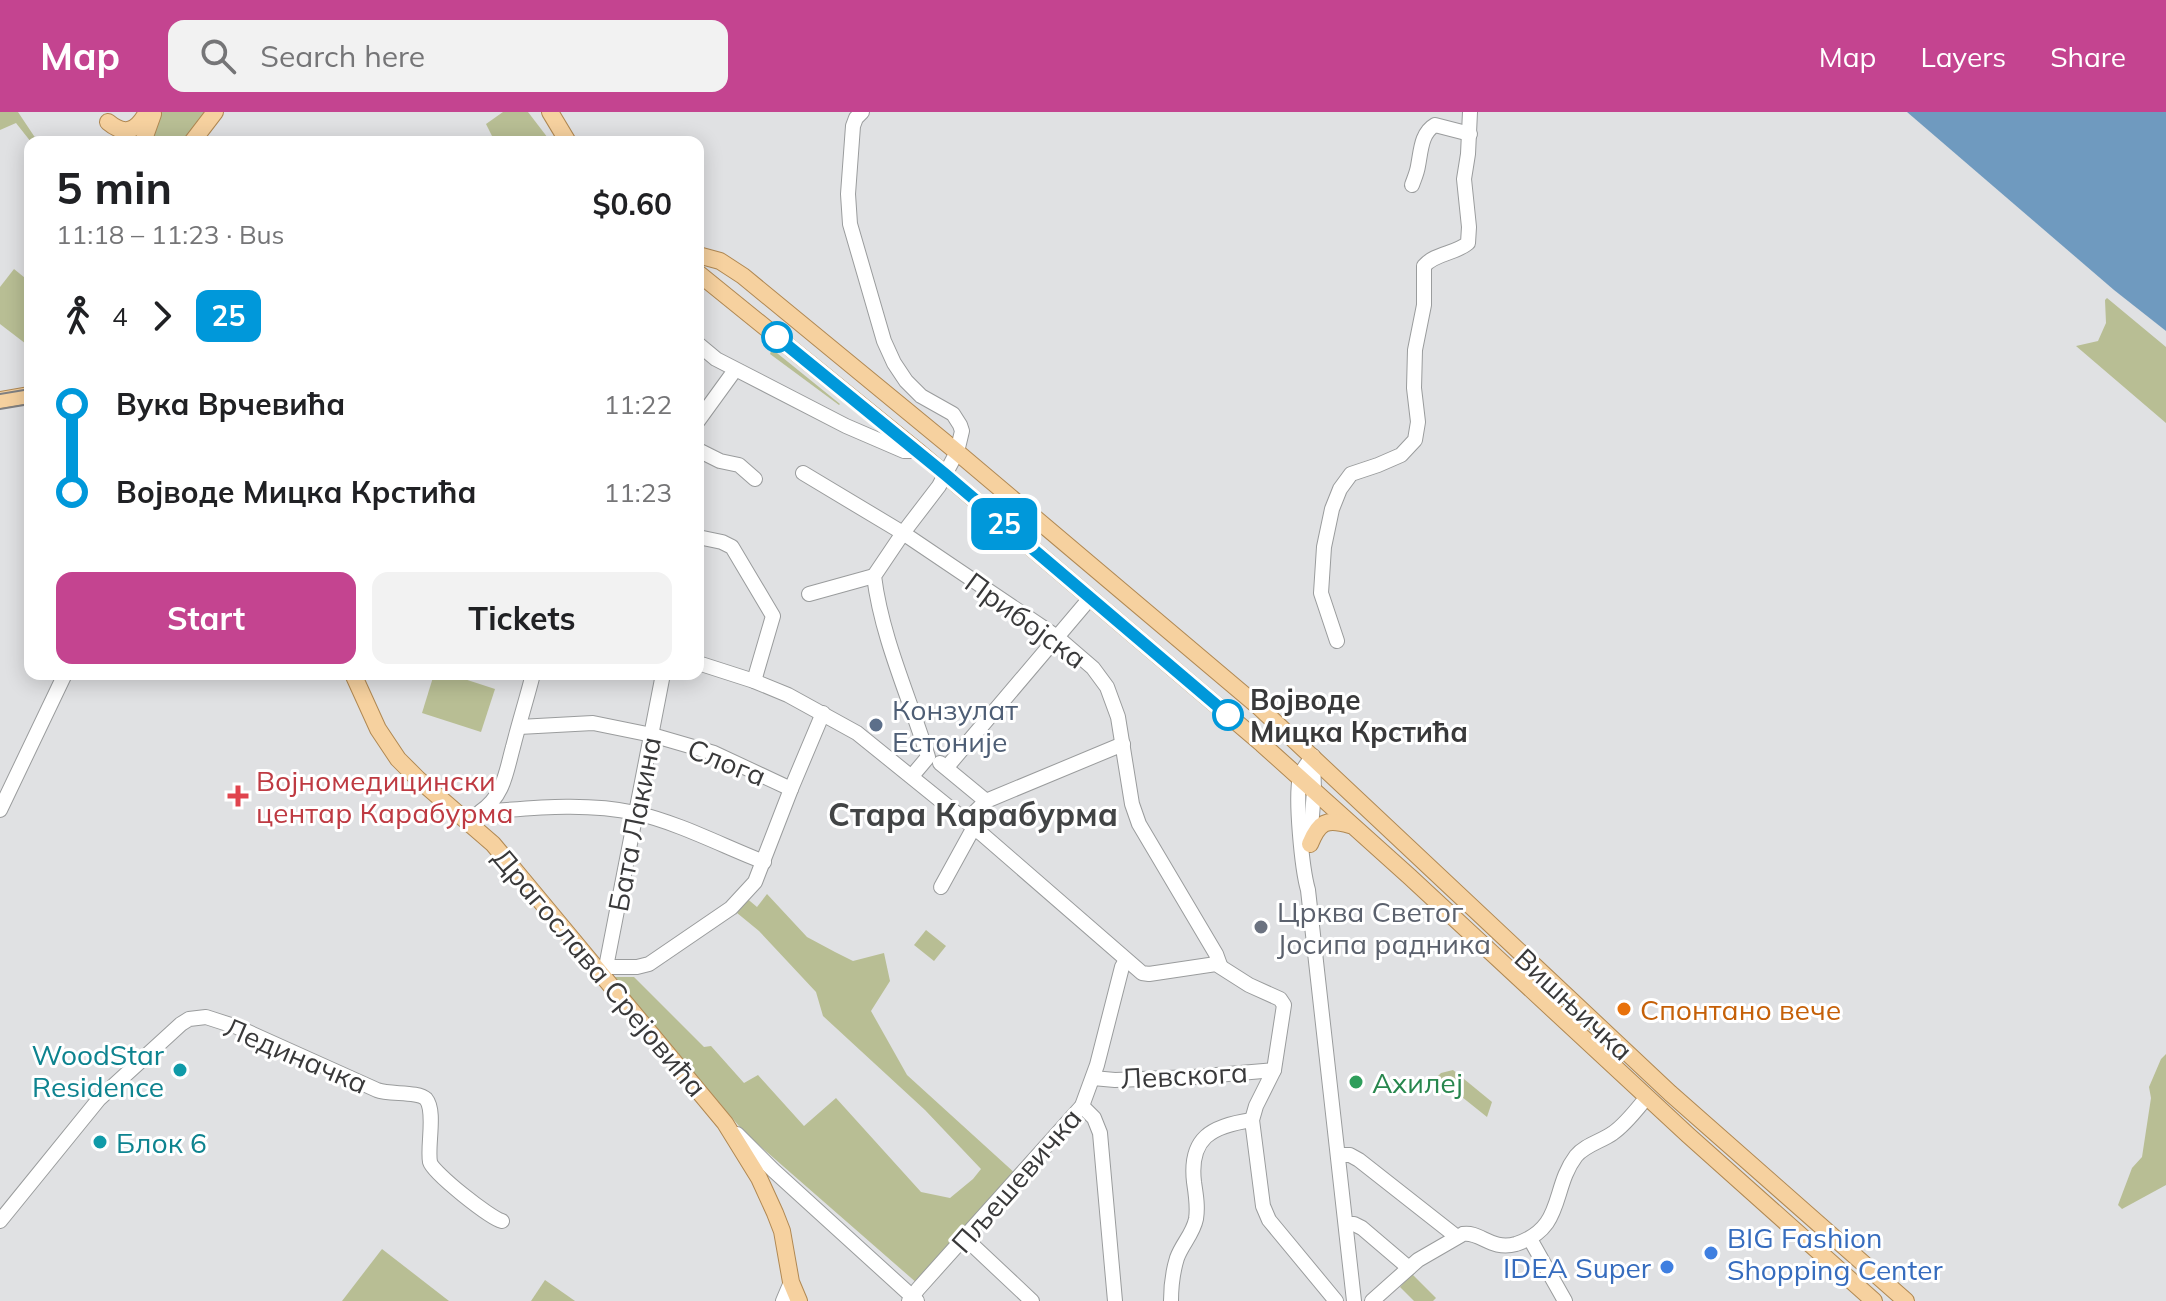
<!DOCTYPE html>
<meta charset="utf-8">
<style>
body{margin:0;font-family:Mulish,sans-serif;background:#f2f2f2;color:#202124;height:100vh;display:flex;flex-direction:column;font-size:30px;white-space:nowrap}
*{box-sizing:border-box;margin:0}
p{font-size:26px;color:#757577}
.icon{flex:none;width:44px;height:44px;fill:none;stroke:currentColor;stroke-width:2;stroke-linecap:round;stroke-linejoin:round}
.map{position:relative;flex:1;overflow:hidden}
.side{position:absolute;left:24px;top:24px;width:680px;height:544px;display:flex;flex-direction:column;background:#fff;border-radius:16px;box-shadow:0 4px 20px #0003}
.side>*{flex:none}
.badge{padding:0 16px;border-radius:12px;font-size:28px;line-height:52px}
.map>.badge{position:absolute;translate:-50% -50%;box-shadow:0 0 0 4px #fff}
.legs{display:flex;align-items:center;gap:12px;height:88px;padding:0 32px;font-size:26px}
.legs p{margin-inline-start:auto}
.head{display:flex;align-items:center;justify-content:space-between;height:136px;padding:0 32px}
h1{font-size:44px;font-weight:700;line-height:60px}
.cta{display:flex;gap:16px;margin-top:auto;padding:16px 32px}
.cta a{flex:1;height:92px;border-radius:16px;background:#c44490;color:#fff;font-size:32px;font-weight:700;line-height:92px;text-align:center}
.cta a+a{background:#f2f2f2;color:#202124}
ul{padding:0 32px;list-style:none}
li{display:flex;align-items:center;gap:28px;height:88px;font-size:30px}
li i{display:grid;place-items:center;width:12px;height:100%;margin:0 10px;background:currentColor}
li i::after{content:'';width:20px;height:20px;margin:-10px;border:6px solid;border-radius:50%;background:#fff}
li p{margin-inline-start:auto}
li:first-child i{background:linear-gradient(#0000 50%,currentColor 0)}
li:last-child i{background:linear-gradient(currentColor 50%,#0000 0)}
header{display:flex;align-items:center;gap:48px;box-sizing:border-box;height:112px;padding:0 40px;background:#c44490;color:#fff}
header strong{font-size:38px}
nav{display:flex;gap:44px;margin-inline-start:auto;font-size:28px}
.search{width:560px;height:72px;background:#f2f2f2;display:flex;align-items:center;gap:20px;box-sizing:border-box;padding:0 28px;border-radius:16px;color:#757577;font-size:30px}
.map>svg:first-child{display:block}
</style>
<header>
<strong>Map</strong>
<div class="search"><svg class="icon" aria-label="search" viewBox="0 0 24 24"><circle cx="10" cy="10" r="6"/><path d="M15 15l6 6"/></svg>Search here</div>
<nav><a>Map</a><a>Layers</a><a>Share</a></nav>
</header>
<div class="map">
<svg width="2166" height="1189" viewBox="0 0 2166 1189">
<rect width="100%" height="100%" fill="#e0e1e3"/>
<g fill="#b8be94">
<path d="M0,0H18L38,30H31L16,11L0,18Z"/>
<path d="M158,0H205L182,30H147Z"/>
<path d="M503,0H528L551,30H495L486,12Z"/>
<path d="M14,157L30,170V235L0,212V175Z"/>
<path d="M2107,186L2166,235V311L2076,234L2098,229L2106,211L2105,188Z"/>
<path d="M772,237L840,292L839,293L770,242Z"/>
<path d="M434,562H449L495,577L481,620L422,601Z"/>
<path d="M767,782L807,825L835,840L853,849L884,841L890,869L871,899L907,963L1017,1063L918,1172L744,1020L615,867V865H634L704,935L711,934L744,971L758,963L804,1014L836,986L921,1080L950,1086L973,1067L981,1057L925,998L823,904L816,880L759,819L731,796L744,784L757,795Z"/>
<path d="M926,818L946,834L934,849L914,833Z"/>
<path d="M2166,942V1073L2122,1097L2118,1093L2132,1056L2142,1045L2151,986L2149,975L2161,947Z"/>
<path d="M1453,958L1492,990L1487,1005L1437,965L1441,961Z"/>
<path d="M382,1137L449,1189H342Z"/>
<path d="M1412,1162L1436,1186L1433,1189H1414L1400,1175Z"/>
<path d="M545,1168L575,1189H531Z"/>
</g>
<path fill="#6f9abf" d="M1907,0H2166V219L2114,178Z"/>
<g fill="none" stroke-linecap="round" stroke-linejoin="round">
<g stroke="#9a9c9d" stroke-width="16">
<g id="minor">
<path d="M862,0L856,6L853,14L848,82L850,112L884,229L894,251L906,269L921,284L953,302L960,313L962,319L957,340L939,374L903,421L874,464C882,527 909,584 928,645L912,664"/>
<path d="M1412,73C1414,67 1417,61 1418,54C1421,39 1421,21 1435,13L1470,22"/>
<path d="M698,232L716,247L846,314L904,339H912L914,336"/>
<path d="M698,309L735,258"/>
<path d="M698,338L720,349L739,353L755,367"/>
<path d="M803,361L903,421L1057,525L1093,556L1107,575L1118,605L1132,692L1139,712L1216,842L1220,853"/>
<path d="M698,425L722,430L732,435L773,504L754,569"/>
<path d="M809,482L874,464"/>
<path d="M1337,529L1321,481L1324,435L1332,397L1340,377L1351,362L1378,353L1401,343L1415,328L1418,310L1414,276L1415,238L1424,193V154C1435,141 1455,142 1468,131L1469,115L1464,67L1468,42L1470,0"/>
<path d="M698,551L754,569L788,583L857,621L982,722L1142,861L1149,862L1216,852L1249,873L1280,887L1284,893L1274,958L1256,994L1252,1008L1263,1094L1269,1108L1336,1189"/>
<path d="M519,615L593,611L652,623L714,641L791,677"/>
<path d="M1313,644C1308,651 1302,657 1300,665C1295,686 1302,757 1308,778L1354,1189"/>
<path d="M940,651L986,689"/>
<path d="M947,655L1091,485"/>
<path d="M0,698L65,562"/>
<path d="M480,700C504,684 506,660 513,635C519,611 527,586 533,562"/>
<path d="M481,700C532,696 585,690 636,701C679,711 723,734 764,750"/>
<path d="M966,709L986,689L1123,632"/>
<path d="M1310,728L1314,679L1313,644"/>
<path d="M941,775L974,715"/>
<path d="M606,855H637L649,852L731,796L755,770L791,677L823,601"/>
<path d="M600,860L606,855L663,562"/>
<path d="M1093,966L1115,968L1193,965L1274,958"/>
<path d="M1082,994L1094,1006L1100,1021L1115,1189"/>
<path d="M737,1022L773,1058L917,1189"/>
<path d="M1339,1043H1350L1359,1048L1457,1125"/>
<path d="M0,1109L99,987L181,912L189,907L206,905L237,915L377,978C389,983 418,979 426,987C436,999 427,1034 430,1050C433,1061 490,1106 502,1109"/>
<path d="M1346,1112H1354L1362,1116L1409,1156"/>
<path d="M965,1126L1032,1189"/>
<path d="M1530,1127L1565,1189"/>
<path d="M783,1189L791,1170"/>
<path d="M909,1189L918,1177L1082,994L1097,953L1122,855L1126,848"/>
<path d="M1171,1189C1171,1175 1173,1159 1177,1146C1182,1132 1193,1122 1196,1107C1198,1095 1196,1083 1194,1070C1189,1026 1211,1014 1252,1008"/>
<path d="M1372,1189L1418,1148L1463,1122C1480,1119 1491,1139 1516,1132C1565,1116 1551,1077 1576,1044C1585,1033 1602,1029 1613,1021C1626,1012 1637,997 1647,985"/>
</g>
</g>
<g stroke="#b08852" stroke-width="18">
<g id="major">
<path d="M550,0L568,30"/>
<path d="M108,10C126,25 137,18 147,0"/>
<path d="M143,30L153,2"/>
<path d="M192,30L215,0"/>
<path d="M698,143L720,149L743,164L957,340L1260,596L1670,981L1906,1189"/>
<path d="M698,161L920,341L1262,632L1410,765L1688,1023L1874,1189"/>
<path d="M0,288L30,283"/>
<path d="M353,562L378,617L398,647L418,667L493,732L725,1011L759,1066L775,1101L782,1119L791,1170L799,1189"/>
<path d="M1310,732C1319,710 1326,706 1350,713"/>
</g>
</g>
<use href="#minor" stroke="#fff" stroke-width="14"/>
<use href="#major" stroke="#f6d19f" stroke-width="16"/>
<g stroke="#808082" stroke-width="2">
<path d="M0,282L30,277"/>
<path d="M0,297L30,292"/>
</g>
</g>
<g fill="none" stroke-linecap="round" stroke-linejoin="round">
<g stroke="#fff" stroke-width="18">
<path id="line-1" d="M777,225L946,363L1228,603"/>
</g>
<use href="#line-1" stroke="#0098da" stroke-width="12"/>
</g>
<g fill="#fff" stroke="#0098da" stroke-width="4">
<circle cx="777" cy="225" r="14"/>
<circle cx="1228" cy="603" r="14"/>
</g>
<circle fill="#5c6f8a" stroke="#fff" stroke-width="3" cx="876" cy="613" r="8"/>
<path fill="#e0444e" stroke="#fff" stroke-width="3" d="M234 672h8v8h8v8h-8v8h-8v-8h-8v-8h8z"/>
<circle fill="#6b7280" stroke="#fff" stroke-width="3" cx="1261" cy="815" r="8"/>
<circle fill="#e8710a" stroke="#fff" stroke-width="3" cx="1624" cy="897" r="8"/>
<g fill="#0f9aa8" stroke="#fff" stroke-width="3">
<circle cx="180" cy="958" r="8"/>
<circle cx="100" cy="1030" r="8"/>
</g>
<circle fill="#2e9e5b" stroke="#fff" stroke-width="3" cx="1356" cy="970" r="8"/>
<g fill="#3f7fe0" stroke="#fff" stroke-width="3">
<circle cx="1711" cy="1141" r="8"/>
<circle cx="1667" cy="1155" r="8"/>
</g>
<g text-anchor="middle" dominant-baseline="central" stroke-width="6" stroke-linejoin="round" paint-order="stroke">
<g font-size="28" fill="#39393a" stroke="#fff">
<text transform="translate(1026 508) rotate(36)">Прибојска</text>
<text transform="translate(727 650) rotate(22)">Слога</text>
<text transform="translate(634 712) rotate(-79)">Бата Лакина</text>
<text transform="translate(600 860) rotate(50)">Драгослава Срејовића</text>
<text transform="translate(1574 892) rotate(43)">Вишњичка</text>
<text transform="translate(296 943) rotate(23)">Лединачка</text>
<text transform="translate(1184 963) rotate(-3)">Левскога</text>
<text transform="translate(1016 1068) rotate(-49)">Пљешевичка</text>
</g>
<g font-size="28" font-weight="bold" fill="#39393a" stroke="#fff" text-anchor="start">
<text x="1250" y="587">Војводе<tspan x="1250" dy="32">Мицка Крстића</tspan></text>
</g>
<g font-size="28" fill="#4e5e75" stroke="#fff" text-anchor="start">
<text x="892" y="597">Конзулат<tspan x="892" dy="32">Естоније</tspan></text>
</g>
<g font-size="28" fill="#be3a42" stroke="#fff" text-anchor="start">
<text x="256" y="668">Војномедицински<tspan x="256" dy="32">центар Карабурма</tspan></text>
</g>
<g font-size="28" fill="#5b616d" stroke="#fff" text-anchor="start">
<text x="1277" y="799">Црква Светог<tspan x="1277" dy="32">Јосипа радника</tspan></text>
</g>
<g font-size="28" fill="#c56008" stroke="#fff" text-anchor="start">
<text x="1640" y="897">Спонтано вече</text>
</g>
<g font-size="28" fill="#0d838f" stroke="#fff" text-anchor="end">
<text x="164" y="942">WoodStar<tspan x="164" dy="32">Residence</tspan></text>
<text x="116" y="1030" text-anchor="start">Блок 6</text>
</g>
<g font-size="28" fill="#27864d" stroke="#fff" text-anchor="start">
<text x="1372" y="970">Ахилеј</text>
</g>
<g font-size="28" fill="#366cbe" stroke="#fff" text-anchor="start">
<text x="1727" y="1125">BIG Fashion<tspan x="1727" dy="32">Shopping Center</tspan></text>
<text x="1651" y="1155" text-anchor="end">IDEA Super</text>
</g>
<g font-size="32" font-weight="bold" fill="#424445" stroke="#fff">
<text x="973" y="702">Стара Карабурма</text>
</g>
</g>
</svg>
<b class="badge" style="left:1004px;top:412px;background:#0098da;color:#fff">25</b>
<section class="side">
<div class="head"><div><h1>5 min</h1><p>11:18 – 11:23 · Bus</p></div><b>$0.60</b></div>
<div class="legs"><svg class="icon" aria-label="walk" viewBox="0 0 24 24"><circle cx="13" cy="4" r="2"/><path d="M13 8l-2 6 4 7M11 14l-3 7M7 12l3-4h3l4 4"/></svg>4<svg class="icon" aria-label="forward" viewBox="0 0 24 24"><path d="M9 5l7 7-7 7"/></svg><b class="badge" style="background:#0098da;color:#fff">25</b></div>
<ul>
<li><i style="color:#0098da"></i><b>Вука Врчевића</b><p>11:22</p></li>
<li><i style="color:#0098da"></i><b>Војводе Мицка Крстића</b><p>11:23</p></li>
</ul>
<div class="cta"><a>Start</a><a>Tickets</a></div>
</section>
</div>
